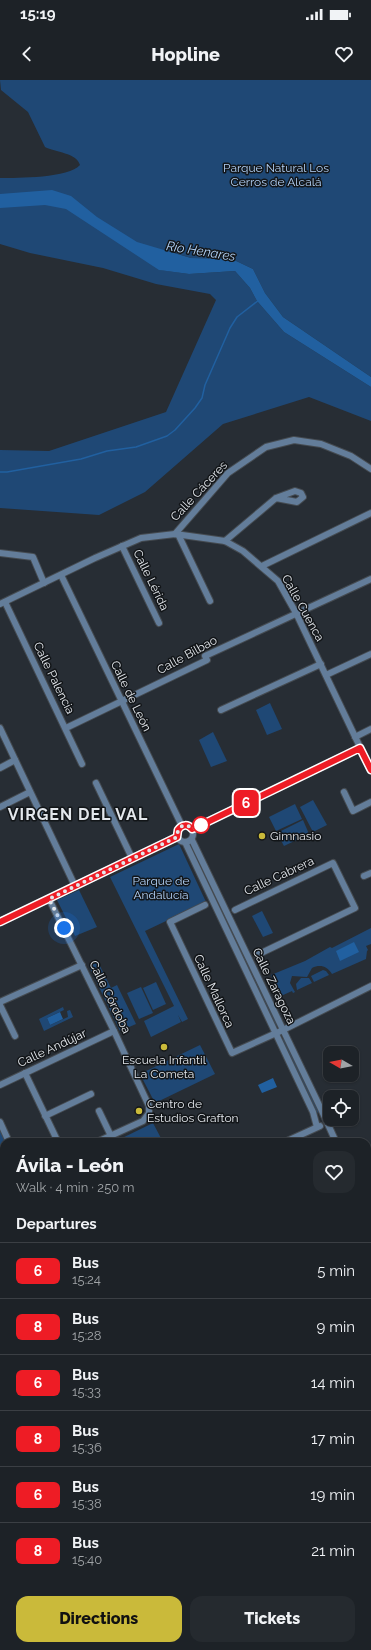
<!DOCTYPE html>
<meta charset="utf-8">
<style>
body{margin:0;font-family:Raleway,sans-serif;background:#252a2f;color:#f1f3f6;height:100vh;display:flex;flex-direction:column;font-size:15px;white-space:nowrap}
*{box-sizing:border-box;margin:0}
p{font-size:13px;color:#a0a4a7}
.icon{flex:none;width:22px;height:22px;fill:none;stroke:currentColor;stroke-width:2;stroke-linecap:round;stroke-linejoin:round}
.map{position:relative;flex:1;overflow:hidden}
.panel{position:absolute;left:0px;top:1058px;width:371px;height:512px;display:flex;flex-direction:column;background:#1d2227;border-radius:12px 12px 0 0;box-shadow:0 1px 3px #0004,0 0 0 1px #3b3f44}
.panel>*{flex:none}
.badge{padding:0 8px;border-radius:6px;font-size:14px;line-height:26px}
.needle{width:26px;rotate:279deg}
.buttons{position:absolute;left:323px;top:966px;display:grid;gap:8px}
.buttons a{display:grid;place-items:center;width:36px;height:36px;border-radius:8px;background:#1d2227;box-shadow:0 1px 3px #0004,0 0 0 1px #3b3f44;font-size:20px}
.you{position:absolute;width:20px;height:20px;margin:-10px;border:3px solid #fff;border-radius:50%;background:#1a73e8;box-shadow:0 0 0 6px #1a73e833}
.map>.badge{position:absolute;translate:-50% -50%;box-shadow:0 0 0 2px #fff}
h2{padding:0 16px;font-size:15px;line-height:36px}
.round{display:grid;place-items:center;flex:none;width:42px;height:42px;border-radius:12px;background:#252a2f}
.overview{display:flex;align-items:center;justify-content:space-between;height:68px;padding:0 16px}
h1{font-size:19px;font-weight:800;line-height:30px}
.cta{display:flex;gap:8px;margin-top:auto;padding:8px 16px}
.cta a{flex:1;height:46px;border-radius:12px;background:#caba3a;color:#111;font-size:16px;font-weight:800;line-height:46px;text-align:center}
.cta a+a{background:#252a2f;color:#f1f3f6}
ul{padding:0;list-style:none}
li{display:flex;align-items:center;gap:12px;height:56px;padding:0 16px;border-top:1px solid #3b3f44}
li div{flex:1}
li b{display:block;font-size:15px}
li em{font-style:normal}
li .badge{min-width:44px;font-weight:700;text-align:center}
.status{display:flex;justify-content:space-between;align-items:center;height:28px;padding:0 20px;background:#1d2227;direction:ltr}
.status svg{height:11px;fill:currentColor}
header{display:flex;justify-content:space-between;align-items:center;height:52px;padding:0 16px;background:#1d2227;font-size:18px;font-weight:800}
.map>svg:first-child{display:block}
</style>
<div class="status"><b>15:19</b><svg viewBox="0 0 49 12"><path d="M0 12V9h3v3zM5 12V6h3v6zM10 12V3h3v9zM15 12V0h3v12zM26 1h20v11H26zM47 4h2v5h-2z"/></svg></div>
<header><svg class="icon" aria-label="back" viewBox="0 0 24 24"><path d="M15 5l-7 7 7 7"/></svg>Hopline<svg class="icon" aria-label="heart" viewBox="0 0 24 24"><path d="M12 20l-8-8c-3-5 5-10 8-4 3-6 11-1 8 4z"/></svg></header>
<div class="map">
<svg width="371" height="1570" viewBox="0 0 371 1570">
<rect width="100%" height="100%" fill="#272d34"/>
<g fill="#1f4875">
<path d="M0,0H371V297L283,237L265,213L253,189L232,179L191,178L169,171L160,190L189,194L235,191L250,208L257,221L284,252L371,307V341L309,317L223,344L145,412L99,435L0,428V370L49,371L166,332L216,220L210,214L156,204L103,188L30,173L0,164V98C18,98 69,98 80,85C77,73 55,72 45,67L28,32L1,10Z"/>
<path d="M270,623L282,649L267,655L256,630Z"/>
<path d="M213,652L227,681L211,687L199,660Z"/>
<path d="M313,720L327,745L313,752L300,727Z"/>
<path d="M295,724L302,739L276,751L269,737Z"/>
<path d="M303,740L309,754L284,766L277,753Z"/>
<path d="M179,764L206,822L145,851L188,939L182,942L178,935L181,942L151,957L144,941L174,926L110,797Z"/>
<path d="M79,810L97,847L75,856L57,820Z"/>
<path d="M222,828L277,944L276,947L219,830Z"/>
<path d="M262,831L273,853L263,857L252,836Z"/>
<path d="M371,848V864L366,866L368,870L367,871L366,879L332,894C327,886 320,884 312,888L307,897L292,896L290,903L295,912L293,913L292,911L281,916L271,895L305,881L330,867L332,868Z"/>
<path d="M98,882L111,908L117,905L136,944L120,951L89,886Z"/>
<path d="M323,890L326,891L329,895L314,902L311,896Z"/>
<path d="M301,898H309L312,903L297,910L296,904Z"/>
<path d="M156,902L166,924L153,930L143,908Z"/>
<path d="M141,907L153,933L139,939L127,913Z"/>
<path d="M63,927L64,930L47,938L50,945L68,937L67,931L70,930L73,937L44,951L39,939Z"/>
<path d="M284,959L319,1032L316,1033L281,960Z"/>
<path d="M200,965L215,994L155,1023L140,994Z"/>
<path d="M153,1043L163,1062H114Z"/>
<path d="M0,1049L6,1062H4V1097L0,1086Z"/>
<path d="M4,1116V1168L0,1159V1118Z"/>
<path d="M200,1566H235L231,1570H204Z"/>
</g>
<g fill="#2160a0">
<path d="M52,110L71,116L97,137L137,162L191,178L232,179L253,189L265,213L283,237L371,297V307L284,252L257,221L250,208L235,191L189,194L159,190L66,129L45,125L0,128V114Z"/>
<path d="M354,862L359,872L340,881L336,871Z"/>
<path d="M60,932L63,939L50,945L47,938Z"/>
<path d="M273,998L277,1007L262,1013L258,1005Z"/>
</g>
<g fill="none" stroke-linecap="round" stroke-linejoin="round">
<path stroke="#2160a0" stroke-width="1.5" d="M0,392H7L81,379L107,371L136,367L167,356L175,350L195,328L202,318L205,305L230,248L237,237L259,220"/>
<g stroke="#454b51" stroke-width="8">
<g id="street">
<path d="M175,454L228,393L266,367L294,360L321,364L351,376L371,389"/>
<path d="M178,454L210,521"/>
<path d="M225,461L276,418L295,411L301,413L303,417L297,422L276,418"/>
<path d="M122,466L159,543"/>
<path d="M0,473L33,477L44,503"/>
<path d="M262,486L371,433"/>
<path d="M61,495L182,746"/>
<path d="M5,522L82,684"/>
<path d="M0,524L95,478L141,458L175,454L225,461L243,471L278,501L296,533L371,690"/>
<path d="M326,595L371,574"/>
<path d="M221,630L321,584"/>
<path d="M0,648L75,806"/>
<path d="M66,648L207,580L205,576L371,499"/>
<path d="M355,657L371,649"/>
<path d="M0,688L15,680"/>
<path d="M96,703L132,778"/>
<path d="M344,712L353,731L371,722"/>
<path d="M0,727L30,712"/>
<circle cx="185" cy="754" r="8"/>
<path d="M192,749L360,668"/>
<path d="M192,760L321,1029L336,1062"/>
<path d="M185,762L313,1032L317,1047"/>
<path d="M364,796L371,793"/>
<path d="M49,819L114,951L149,1026V1033L143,1041L97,1062"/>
<path d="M205,825L170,842L232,973L283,950L371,906"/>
<path d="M235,830L333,783L355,828L257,875"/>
<path d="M0,842L177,757"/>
<path d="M0,922L82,885"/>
<path d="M0,925L15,956"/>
<path d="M25,993L58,1062"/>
<path d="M0,1005L114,951"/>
<path d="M99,1031L111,1056"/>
<path d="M45,1036L91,1014"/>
<path d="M0,1042L9,1062"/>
<path d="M285,1062L320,1046"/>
<path d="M0,1110L4,1108"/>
<path d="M367,1128L371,1136"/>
<path d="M367,1164L371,1162"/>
<path d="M0,1175L4,1180"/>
<path d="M0,1197L4,1204"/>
<path d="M367,1338L371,1336"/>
<path d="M367,1367L371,1375"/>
<path d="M367,1386L371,1394"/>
<path d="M367,1472L371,1470"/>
<path d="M367,1484L371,1492"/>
<path d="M0,1509L4,1519"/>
<path d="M0,1526L4,1524"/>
<path d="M266,1566L269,1570"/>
<path d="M355,1566L359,1570"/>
<path d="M365,1566L369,1570"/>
<path d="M4,1570L15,1566"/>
<path d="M86,1570L90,1568L95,1570"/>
<path d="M100,1570L106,1566"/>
<path d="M165,1570L171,1566"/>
<path d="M249,1570L256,1566"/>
<path d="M306,1570L312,1566"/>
</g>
</g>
<use href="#street" stroke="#637d9a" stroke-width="6"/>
</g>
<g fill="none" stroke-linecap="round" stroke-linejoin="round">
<g stroke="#fff" stroke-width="9">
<path id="line" d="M0,842L177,757L178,750C182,744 188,744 192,749L197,747L360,668L371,690"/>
</g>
<use href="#line" stroke="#ee1c25" stroke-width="6"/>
<path stroke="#e3e7ec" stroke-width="4" stroke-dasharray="0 7.2" d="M64,848L49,819L177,757L178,750C182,744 188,744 192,749L201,745"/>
</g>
<circle fill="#fff" stroke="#ee1c25" stroke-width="2" cx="201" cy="745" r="8"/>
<g fill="#caba3a" stroke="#121518" stroke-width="1.5">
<circle cx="262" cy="756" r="4"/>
<circle cx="164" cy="967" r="4"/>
<circle cx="139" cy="1031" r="4"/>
</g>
<g text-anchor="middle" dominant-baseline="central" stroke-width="3" stroke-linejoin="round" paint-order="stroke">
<g font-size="12" fill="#b2d1f6" stroke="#121518">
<text x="276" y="88">Parque Natural Los<tspan x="276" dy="14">Cerros de Alcalá</tspan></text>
<text x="161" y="801">Parque de<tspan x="161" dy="14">Andalucía</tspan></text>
</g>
<g font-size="12" fill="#e3e7ec" stroke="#121518">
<text transform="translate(199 411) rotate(-47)">Calle Cáceres</text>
<text transform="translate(151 500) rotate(64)">Calle Lérida</text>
<text transform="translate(303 528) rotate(61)">Calle Cuenca</text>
<text transform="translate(187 575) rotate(-29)">Calle Bilbao</text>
<text transform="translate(54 598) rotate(64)">Calle Palencia</text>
<text transform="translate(131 616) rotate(64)">Calle de León</text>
<text transform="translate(279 796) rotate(-25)">Calle Cabrera</text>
<text transform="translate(274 906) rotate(64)">Calle Zaragoza</text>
<text transform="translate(214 911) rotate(65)">Calle Mallorca</text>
<text transform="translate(110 917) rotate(64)">Calle Córdoba</text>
<text transform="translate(52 968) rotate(-25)">Calle Andújar</text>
</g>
<g font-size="12" fill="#e3e7ec" stroke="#121518" text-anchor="start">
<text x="270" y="756">Gimnasio</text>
<text x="164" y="980" text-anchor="middle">Escuela Infantil<tspan x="164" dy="14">La Cometa</tspan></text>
<text x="147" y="1024">Centro de<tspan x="147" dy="14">Estudios Grafton</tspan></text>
</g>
<g font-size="13" font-style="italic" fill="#b3d3f7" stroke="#121518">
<text transform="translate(201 171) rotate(9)">Río Henares</text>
</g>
<g font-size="16" font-weight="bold" letter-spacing="1" fill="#e3e7ec" stroke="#121518">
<text x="78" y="734">VIRGEN DEL VAL</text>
</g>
</g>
</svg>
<div class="buttons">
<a><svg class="needle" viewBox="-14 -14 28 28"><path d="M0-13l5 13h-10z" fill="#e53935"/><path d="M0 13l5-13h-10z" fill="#a0a4a7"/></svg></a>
<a><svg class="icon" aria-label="locate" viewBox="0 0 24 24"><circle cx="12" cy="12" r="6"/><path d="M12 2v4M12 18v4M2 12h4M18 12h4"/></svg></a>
</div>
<div class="you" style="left:64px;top:848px"></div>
<b class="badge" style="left:246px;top:723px;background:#ee1c25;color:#fff">6</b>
<section class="panel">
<div class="overview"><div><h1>Ávila - León</h1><p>Walk · 4 min · 250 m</p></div><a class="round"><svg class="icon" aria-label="heart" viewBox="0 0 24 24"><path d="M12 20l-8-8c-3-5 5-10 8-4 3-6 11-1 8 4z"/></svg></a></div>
<h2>Departures</h2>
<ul>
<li><span class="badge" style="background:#ee1c25;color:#fff">6</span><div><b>Bus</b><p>15:24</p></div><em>5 min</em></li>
<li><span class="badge" style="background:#ee1c25;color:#fff">8</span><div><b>Bus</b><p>15:28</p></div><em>9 min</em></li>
<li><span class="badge" style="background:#ee1c25;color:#fff">6</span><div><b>Bus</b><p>15:33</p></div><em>14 min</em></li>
<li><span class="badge" style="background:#ee1c25;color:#fff">8</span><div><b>Bus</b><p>15:36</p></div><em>17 min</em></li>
<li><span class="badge" style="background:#ee1c25;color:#fff">6</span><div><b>Bus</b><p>15:38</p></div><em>19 min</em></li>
<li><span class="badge" style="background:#ee1c25;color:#fff">8</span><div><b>Bus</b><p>15:40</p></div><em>21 min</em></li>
</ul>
<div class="cta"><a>Directions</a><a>Tickets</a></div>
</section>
</div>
